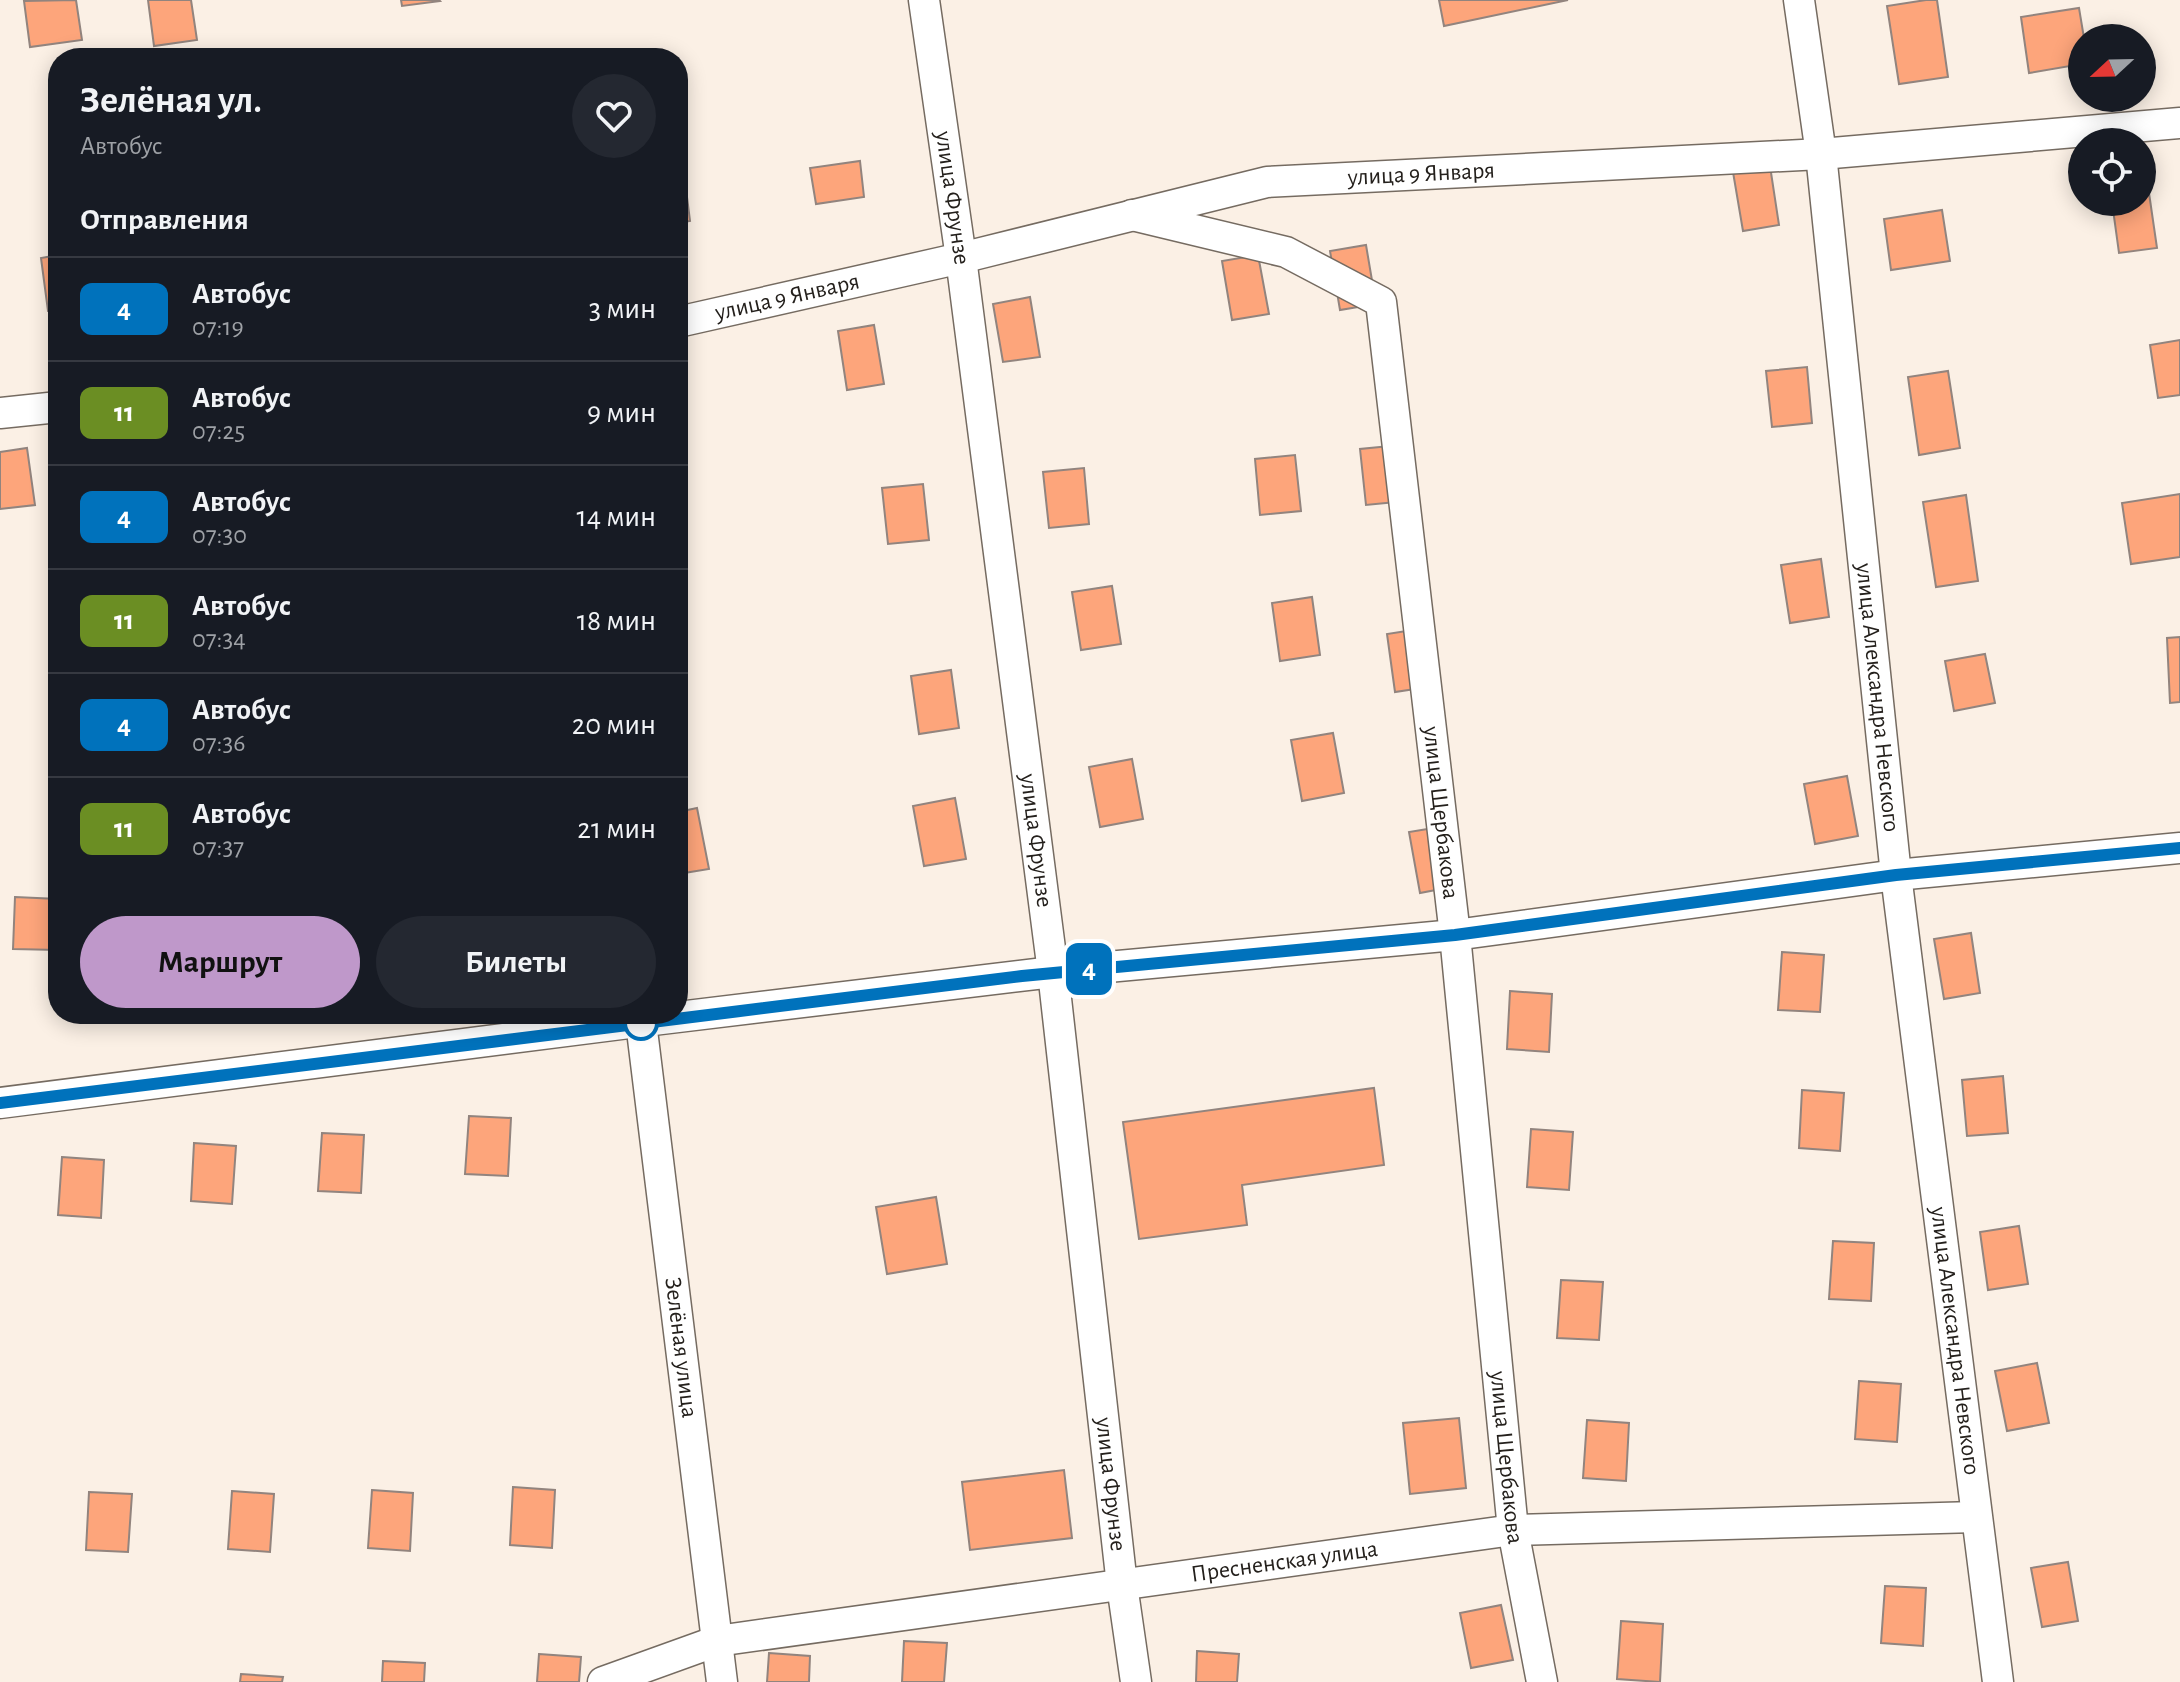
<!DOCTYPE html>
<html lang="ru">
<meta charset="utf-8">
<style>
body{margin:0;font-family:"Alegreya Sans",sans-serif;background:#242831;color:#f1f3f6;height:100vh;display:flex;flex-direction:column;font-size:30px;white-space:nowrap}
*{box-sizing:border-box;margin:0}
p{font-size:26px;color:#9ea1a6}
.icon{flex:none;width:44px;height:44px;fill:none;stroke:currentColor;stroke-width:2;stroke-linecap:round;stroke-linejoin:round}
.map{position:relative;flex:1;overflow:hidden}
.sheet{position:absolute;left:48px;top:48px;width:640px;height:976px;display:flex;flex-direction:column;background:#171b24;border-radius:32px;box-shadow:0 4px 20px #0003}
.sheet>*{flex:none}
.badge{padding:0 16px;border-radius:12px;font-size:28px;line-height:52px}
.needle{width:52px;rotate:248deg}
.controls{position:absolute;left:2068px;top:24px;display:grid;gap:16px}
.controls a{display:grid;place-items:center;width:88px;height:88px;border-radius:50%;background:#171b24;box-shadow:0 4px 20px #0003;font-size:40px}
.map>.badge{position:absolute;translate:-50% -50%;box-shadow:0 0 0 4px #fff}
h2{padding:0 32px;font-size:30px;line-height:72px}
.round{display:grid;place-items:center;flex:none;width:84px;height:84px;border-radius:42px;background:#242831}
.summary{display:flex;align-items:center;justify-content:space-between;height:136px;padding:0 32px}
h1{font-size:38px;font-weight:700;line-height:60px}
.primary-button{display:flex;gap:16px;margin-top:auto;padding:16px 32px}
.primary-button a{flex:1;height:92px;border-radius:48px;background:#bf98ca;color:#111;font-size:32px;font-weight:700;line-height:92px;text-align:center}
.primary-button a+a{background:#242831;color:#f1f3f6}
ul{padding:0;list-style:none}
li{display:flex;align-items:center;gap:24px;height:104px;padding:0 32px;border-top:2px solid #363941}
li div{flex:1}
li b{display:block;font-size:30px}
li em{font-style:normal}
li .badge{min-width:88px;font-weight:700;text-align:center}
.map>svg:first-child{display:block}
</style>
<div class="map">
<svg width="2180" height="1682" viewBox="0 0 2180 1682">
<rect width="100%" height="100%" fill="#fbf0e5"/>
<g fill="#fda57b" stroke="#92847e" stroke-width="2">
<path d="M76,0L82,40L30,47L24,1Z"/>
<path d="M148,0H191L197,40L154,46Z"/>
<path d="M401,0H439L440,1L402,6Z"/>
<path d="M1439,0H1568L1444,26Z"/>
<path d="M1926,0H1937L1948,77L1899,84L1887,6Z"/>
<path d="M2079,8L2084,38L2082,64L2029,73L2021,17Z"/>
<path d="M860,161L864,197L816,204L810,168Z"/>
<path d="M1770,166L1779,225L1743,231L1733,172Z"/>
<path d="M684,173L690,221L678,223V174Z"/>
<path d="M2149,193L2157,248L2119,253L2112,202H2142V194Z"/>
<path d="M1942,210L1950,261L1891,270L1884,219Z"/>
<path d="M1366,245L1376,304L1340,310L1330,251Z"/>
<path d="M58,255V310L48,311L41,258Z"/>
<path d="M1258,255L1269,314L1232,320L1222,261Z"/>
<path d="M1030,297L1040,357L1003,362L993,304Z"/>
<path d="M874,325L884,384L847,390L838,331Z"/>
<path d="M2180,340V395L2158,398L2150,345Z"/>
<path d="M1807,367L1812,423L1772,427L1766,371Z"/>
<path d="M1948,371L1960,448L1919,455L1908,377Z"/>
<path d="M1400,445L1406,501L1366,505L1360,449Z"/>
<path d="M27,448L35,505L0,509V452Z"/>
<path d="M1295,455L1301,511L1260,515L1255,459Z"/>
<path d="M1084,468L1089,524L1049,528L1043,472Z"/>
<path d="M923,484L929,540L888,544L882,488Z"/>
<path d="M2180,494V557L2131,564L2122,503Z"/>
<path d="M1966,495L1978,581L1936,587L1923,502Z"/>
<path d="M1821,559L1829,617L1790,623L1781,565Z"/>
<path d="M1112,586L1121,644L1081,650L1072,592Z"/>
<path d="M1312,597L1320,655L1280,661L1272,603Z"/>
<path d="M1426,628L1435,686L1395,692L1387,634Z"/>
<path d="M2180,637V702L2170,703L2167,638Z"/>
<path d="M1985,654L1995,703L1954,711L1945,661Z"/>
<path d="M678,666L686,724L678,725Z"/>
<path d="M951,670L959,728L919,734L911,676Z"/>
<path d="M1333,733L1344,793L1302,801L1291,740Z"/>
<path d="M1132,759L1143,819L1100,827L1089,767Z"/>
<path d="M1847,776L1858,836L1815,844L1804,784Z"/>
<path d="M955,798L966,859L924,866L913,806Z"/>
<path d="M697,808L709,869L678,874V812Z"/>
<path d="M1452,825L1462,885L1420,893L1409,832Z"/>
<path d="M15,897L58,899V950L13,949Z"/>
<path d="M1971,933L1980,993L1944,999L1934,939Z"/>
<path d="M1782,952L1824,955L1820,1012L1778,1010Z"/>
<path d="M1510,991L1552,994L1549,1052L1507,1049Z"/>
<path d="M2003,1076L2008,1133L1967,1136L1962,1080Z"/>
<path d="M1374,1088L1384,1165L1242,1185L1247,1225L1139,1239L1123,1122Z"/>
<path d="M1802,1090L1844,1093L1840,1151L1799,1148Z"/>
<path d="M469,1116L511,1118L508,1176L465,1174Z"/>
<path d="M1531,1129L1573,1132L1569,1190L1527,1187Z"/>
<path d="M322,1133L364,1135L361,1193L318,1191Z"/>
<path d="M194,1143L236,1146L232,1204L191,1201Z"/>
<path d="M62,1157L104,1160L101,1218L58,1215Z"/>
<path d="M936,1197L947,1264L887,1274L876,1207Z"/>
<path d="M2019,1226L2028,1284L1988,1290L1980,1232Z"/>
<path d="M1833,1241L1874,1243L1871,1301L1829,1299Z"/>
<path d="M1561,1280L1603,1282L1599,1340L1557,1338Z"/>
<path d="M2037,1363L2049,1423L2007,1431L1995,1371Z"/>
<path d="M1859,1381L1901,1384L1897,1442L1855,1439Z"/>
<path d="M1459,1418L1466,1488L1410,1494L1403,1423Z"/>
<path d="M1587,1420L1629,1423L1626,1481L1583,1478Z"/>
<path d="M1064,1470L1072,1538L970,1550L962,1482Z"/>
<path d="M513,1487L555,1490L552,1548L510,1545Z"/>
<path d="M372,1490L413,1493L410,1551L368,1548Z"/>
<path d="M232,1491L274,1494L270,1552L228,1549Z"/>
<path d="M89,1492L132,1494L128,1552L86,1550Z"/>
<path d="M2068,1562L2078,1621L2042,1627L2031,1568Z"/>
<path d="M1885,1586L1926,1588L1923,1646L1881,1643Z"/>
<path d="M1501,1605L1513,1660L1471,1668L1460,1613Z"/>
<path d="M1621,1621L1663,1624L1660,1682L1617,1679Z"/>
<path d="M904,1641L947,1643L944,1682H902Z"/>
<path d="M1197,1651L1239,1654L1237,1682H1196Z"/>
<path d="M769,1653L810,1656L809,1682H767Z"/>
<path d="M539,1654L581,1657L579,1682H537Z"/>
<path d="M383,1661L425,1663L424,1682H382Z"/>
<path d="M241,1674L283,1677L282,1682H240Z"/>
</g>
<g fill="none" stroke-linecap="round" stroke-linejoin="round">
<g stroke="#756b61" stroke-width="33">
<g id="minor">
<path id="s1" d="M924,0L961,258L1053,972L1122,1585L1136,1682"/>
<path id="s2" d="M1799,0L1821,154L1896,875L1998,1682"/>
<path id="s3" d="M1132,215L1286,252L1381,302L1455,935L1513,1530L1542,1682"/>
<path id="s4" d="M678,322L961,258L1267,182L1821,154L2180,123"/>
<path d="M0,413L58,407"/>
<path id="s5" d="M640,1014L722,1682"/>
<path d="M0,1103L645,1021L1053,972L1455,935L1896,875L2180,848"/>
<path id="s6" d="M603,1682L717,1641L1513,1530L1976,1517"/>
</g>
</g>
<use href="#minor" stroke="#fff" stroke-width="30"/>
</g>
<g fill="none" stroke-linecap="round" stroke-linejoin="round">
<g stroke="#fff" stroke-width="18">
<path id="line" d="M0,1103L1022,976L1455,935L1896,875L2180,848"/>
</g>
<use href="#line" stroke="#0072bc" stroke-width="12"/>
</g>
<circle fill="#fff" stroke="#0072bc" stroke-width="4" cx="641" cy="1023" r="16"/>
<g text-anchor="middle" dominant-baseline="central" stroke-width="6" stroke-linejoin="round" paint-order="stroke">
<g font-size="24" fill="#24201c" stroke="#fbf0e5">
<text stroke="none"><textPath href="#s4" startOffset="760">улица 9 Января</textPath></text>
<text stroke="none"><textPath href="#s1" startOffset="200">улица Фрунзе</textPath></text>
<text stroke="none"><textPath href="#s4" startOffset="112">улица 9 Января</textPath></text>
<text stroke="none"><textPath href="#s2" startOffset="702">улица Александра Невского</textPath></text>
<text stroke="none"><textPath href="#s3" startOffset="780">улица Щербакова</textPath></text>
<text stroke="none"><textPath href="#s1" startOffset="848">улица Фрунзе</textPath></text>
<text stroke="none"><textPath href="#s2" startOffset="1350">улица Александра Невского</textPath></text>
<text stroke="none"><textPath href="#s5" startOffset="336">Зелёная улица</textPath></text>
<text stroke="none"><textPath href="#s3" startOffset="1428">улица Щербакова</textPath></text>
<text stroke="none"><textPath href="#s1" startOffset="1496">улица Фрунзе</textPath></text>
<text stroke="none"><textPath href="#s6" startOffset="694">Пресненская улица</textPath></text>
</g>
</g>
</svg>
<div class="controls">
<a><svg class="needle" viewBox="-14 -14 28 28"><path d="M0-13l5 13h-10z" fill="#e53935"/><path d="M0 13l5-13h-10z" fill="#9ea1a6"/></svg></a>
<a><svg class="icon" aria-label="locate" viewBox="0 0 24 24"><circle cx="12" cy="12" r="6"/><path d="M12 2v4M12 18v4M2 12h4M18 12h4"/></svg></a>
</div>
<b class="badge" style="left:1089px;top:969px;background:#0072bc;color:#fff">4</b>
<section class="sheet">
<div class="summary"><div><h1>Зелёная ул.</h1><p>Автобус</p></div><a class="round"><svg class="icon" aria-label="heart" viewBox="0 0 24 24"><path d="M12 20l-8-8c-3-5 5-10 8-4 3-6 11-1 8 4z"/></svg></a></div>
<h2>Отправления</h2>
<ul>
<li><span class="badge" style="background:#0072bc;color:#fff">4</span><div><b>Автобус</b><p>07:19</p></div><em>3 мин</em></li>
<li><span class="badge" style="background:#6b8e23;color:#fff">11</span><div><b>Автобус</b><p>07:25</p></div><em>9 мин</em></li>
<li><span class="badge" style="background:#0072bc;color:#fff">4</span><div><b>Автобус</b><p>07:30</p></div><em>14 мин</em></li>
<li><span class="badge" style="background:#6b8e23;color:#fff">11</span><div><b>Автобус</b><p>07:34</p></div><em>18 мин</em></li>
<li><span class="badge" style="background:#0072bc;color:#fff">4</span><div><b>Автобус</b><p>07:36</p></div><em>20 мин</em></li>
<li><span class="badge" style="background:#6b8e23;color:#fff">11</span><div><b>Автобус</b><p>07:37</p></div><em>21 мин</em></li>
</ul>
<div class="primary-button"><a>Маршрут</a><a>Билеты</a></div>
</section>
</div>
